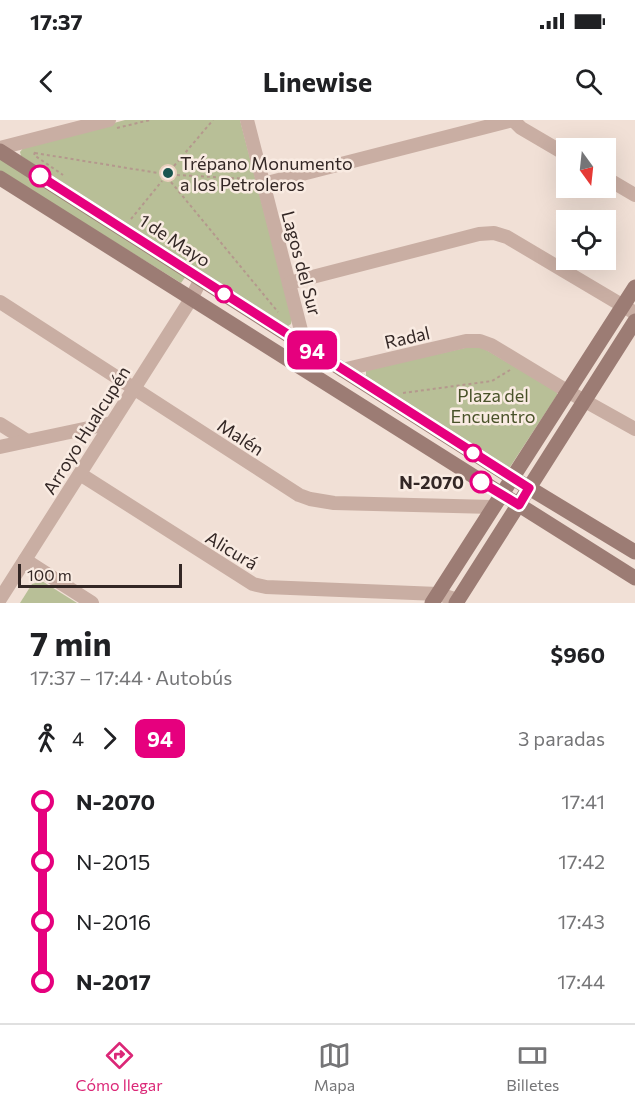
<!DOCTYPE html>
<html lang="es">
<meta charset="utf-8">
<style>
body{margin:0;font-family:Commissioner,sans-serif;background:#f2f2f2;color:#202124;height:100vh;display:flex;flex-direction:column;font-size:22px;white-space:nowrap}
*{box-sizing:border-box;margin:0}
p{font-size:20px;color:#757577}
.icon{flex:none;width:33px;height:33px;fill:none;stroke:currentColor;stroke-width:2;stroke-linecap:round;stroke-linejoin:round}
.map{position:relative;height:483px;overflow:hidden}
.panel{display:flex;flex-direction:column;background:#fff;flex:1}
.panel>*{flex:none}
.badge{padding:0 12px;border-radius:9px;font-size:21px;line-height:39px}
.needle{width:39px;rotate:165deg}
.controls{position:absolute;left:556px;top:18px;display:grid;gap:12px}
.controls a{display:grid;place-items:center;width:60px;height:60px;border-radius:0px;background:#fff;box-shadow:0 6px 24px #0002;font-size:30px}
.scale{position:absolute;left:18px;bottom:15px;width:164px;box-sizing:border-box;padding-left:6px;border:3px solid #332725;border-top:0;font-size:16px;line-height:21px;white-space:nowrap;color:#332725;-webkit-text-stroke:4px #f9ebe2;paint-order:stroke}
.map>.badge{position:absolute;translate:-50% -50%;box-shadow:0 0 0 3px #fff}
.legs{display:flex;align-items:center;gap:9px;height:66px;padding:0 30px;font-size:20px}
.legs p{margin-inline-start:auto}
.summary{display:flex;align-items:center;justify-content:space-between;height:102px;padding:0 30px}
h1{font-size:33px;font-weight:700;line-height:45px}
ul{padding:0 30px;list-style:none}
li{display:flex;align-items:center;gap:21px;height:60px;font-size:22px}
li i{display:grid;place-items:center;width:9px;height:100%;margin:0 8px;background:currentColor}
li i::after{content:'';width:15px;height:15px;margin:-8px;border:4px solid;border-radius:50%;background:#fff}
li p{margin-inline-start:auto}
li:first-child i{background:linear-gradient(#0000 50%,currentColor 0)}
li:last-child i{background:linear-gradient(currentColor 50%,#0000 0)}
.status{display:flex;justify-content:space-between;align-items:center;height:42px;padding:0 30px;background:#fff;direction:ltr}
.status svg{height:16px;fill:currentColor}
header{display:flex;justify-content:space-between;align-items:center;height:78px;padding:0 30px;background:#fff;font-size:27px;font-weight:700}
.tabs{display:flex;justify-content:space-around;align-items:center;height:84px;border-top:2px solid #e0e0e0;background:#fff;font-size:16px;color:#757577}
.tabs a{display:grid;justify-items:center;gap:3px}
.tabs .on{color:#db2777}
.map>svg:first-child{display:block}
</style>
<div class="status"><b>17:37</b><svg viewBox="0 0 49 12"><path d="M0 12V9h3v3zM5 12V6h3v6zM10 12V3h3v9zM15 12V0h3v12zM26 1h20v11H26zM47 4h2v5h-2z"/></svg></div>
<header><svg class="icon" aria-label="back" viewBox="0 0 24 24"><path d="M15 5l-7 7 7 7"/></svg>Linewise<svg class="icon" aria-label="search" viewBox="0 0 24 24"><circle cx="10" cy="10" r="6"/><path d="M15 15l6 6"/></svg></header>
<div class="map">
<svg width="635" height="483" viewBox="0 0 635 483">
<rect width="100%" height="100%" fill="#f1e0d6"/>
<g fill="#b8bf97">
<path d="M125,0H240L292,199L291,204L288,206L21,36L20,32L24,27Z"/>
<path d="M0,36L186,156L181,163L0,51Z"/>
<path d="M478,225L557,272V275L510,347H507L366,256V250Z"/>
<path d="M42,461L77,483H20L32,464Z"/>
</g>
<circle fill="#e9cfbd" cx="168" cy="53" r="9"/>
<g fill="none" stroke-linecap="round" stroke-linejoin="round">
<g stroke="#b4988d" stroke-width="2" stroke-dasharray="3 3" stroke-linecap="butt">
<path d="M117,8L150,0"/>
<path d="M35,32L34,35L63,55"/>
<path d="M35,33L158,53"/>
<path d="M174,46L213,0"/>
<path d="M177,55L249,59"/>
<path d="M171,62L278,192"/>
<path d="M131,99L162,61"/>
<path d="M403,273L492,261L510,250"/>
</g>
<g stroke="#c9aea3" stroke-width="14">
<path d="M247,0L305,226"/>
<path d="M513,0L521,8L567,35"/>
<path d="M0,28L109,0"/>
<path d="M606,58L635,75"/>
<path d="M263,64L513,0"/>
<path d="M289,163L479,114L494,113L507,117L635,193"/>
<path d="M0,182L299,375L310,379L334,383L493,387"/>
<path d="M342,250L466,221H480L491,225L567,271L635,309"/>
<path d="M0,304L27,321"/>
<path d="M0,327L112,303"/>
<path d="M80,354L253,464L266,467L438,474L458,480"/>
<path d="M25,440L92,483"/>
<path d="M0,479L191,179L201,159"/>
</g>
<g stroke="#9c7c74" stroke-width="15">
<path d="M0,31L511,357L635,432"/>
<path d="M0,58L635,458"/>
<path d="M432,483L635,167"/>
<path d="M456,483L635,201"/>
</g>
</g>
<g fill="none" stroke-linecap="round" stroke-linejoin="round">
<g stroke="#fff" stroke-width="14">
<path id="line-1" d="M40,56L529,368L519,385L481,362"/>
</g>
<use href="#line-1" stroke="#e6007e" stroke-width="9"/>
</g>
<circle fill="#1a554f" stroke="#f9ebe2" stroke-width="2" cx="168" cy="53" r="6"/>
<g fill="#fff" stroke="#e6007e" stroke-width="3">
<circle cx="40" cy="56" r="10"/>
<circle cx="224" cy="174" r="8"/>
<circle cx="473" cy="333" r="8"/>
<circle cx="481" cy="362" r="10"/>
</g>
<g text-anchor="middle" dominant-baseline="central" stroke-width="5" stroke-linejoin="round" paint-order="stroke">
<g font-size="18" fill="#332725" stroke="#f9ebe2" text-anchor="start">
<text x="180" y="43">Trépano Monumento<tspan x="180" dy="21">a los Petroleros</tspan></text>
</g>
<g font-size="18" fill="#332725" stroke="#f9ebe2">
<text transform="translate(175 120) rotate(33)">1 de Mayo</text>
<text transform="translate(302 143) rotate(75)">Lagos del Sur</text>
<text transform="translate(407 217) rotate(-13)">Radal</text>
<text transform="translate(86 310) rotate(-58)">Arroyo Hualcupén</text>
<text transform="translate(241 317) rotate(33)">Malén</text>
<text transform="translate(232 430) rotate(31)">Alicurá</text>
</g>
<g font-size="18" fill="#495229" stroke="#f9ebe2">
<text x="493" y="275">Plaza del<tspan x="493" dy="21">Encuentro</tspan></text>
</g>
<g font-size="18" font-weight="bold" fill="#332725" stroke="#f9ebe2" text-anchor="end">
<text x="464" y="362">N-2070</text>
</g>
</g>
</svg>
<div class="controls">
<a><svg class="needle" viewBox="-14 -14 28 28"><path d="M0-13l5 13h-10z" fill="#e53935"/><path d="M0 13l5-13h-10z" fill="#757577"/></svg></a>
<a><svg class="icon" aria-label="locate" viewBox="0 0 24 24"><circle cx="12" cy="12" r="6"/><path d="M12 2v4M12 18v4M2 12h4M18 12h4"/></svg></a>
</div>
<div class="scale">100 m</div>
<b class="badge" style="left:312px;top:230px;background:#e6007e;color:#fff">94</b>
</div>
<section class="panel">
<div class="summary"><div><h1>7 min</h1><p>17:37 – 17:44 · Autobús</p></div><b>$960</b></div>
<div class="legs"><svg class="icon" aria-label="walk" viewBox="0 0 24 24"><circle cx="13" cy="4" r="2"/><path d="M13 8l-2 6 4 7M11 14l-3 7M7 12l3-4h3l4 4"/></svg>4<svg class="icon" aria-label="forward" viewBox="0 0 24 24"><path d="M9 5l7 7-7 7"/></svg><b class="badge" style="background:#e6007e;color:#fff">94</b><p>3 paradas</p></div>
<ul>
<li><i style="color:#e6007e"></i><b>N-2070</b><p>17:41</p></li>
<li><i style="color:#e6007e"></i><span>N-2015</span><p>17:42</p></li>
<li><i style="color:#e6007e"></i><span>N-2016</span><p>17:43</p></li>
<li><i style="color:#e6007e"></i><b>N-2017</b><p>17:44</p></li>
</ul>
</section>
<nav class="tabs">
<a class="on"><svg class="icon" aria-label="directions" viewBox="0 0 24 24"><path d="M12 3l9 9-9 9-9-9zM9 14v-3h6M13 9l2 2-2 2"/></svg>Cómo llegar</a>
<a><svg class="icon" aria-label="map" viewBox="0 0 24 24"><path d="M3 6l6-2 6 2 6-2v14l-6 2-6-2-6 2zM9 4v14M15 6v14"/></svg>Mapa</a>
<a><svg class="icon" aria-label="tickets" viewBox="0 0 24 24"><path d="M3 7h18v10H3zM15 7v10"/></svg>Billetes</a>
</nav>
